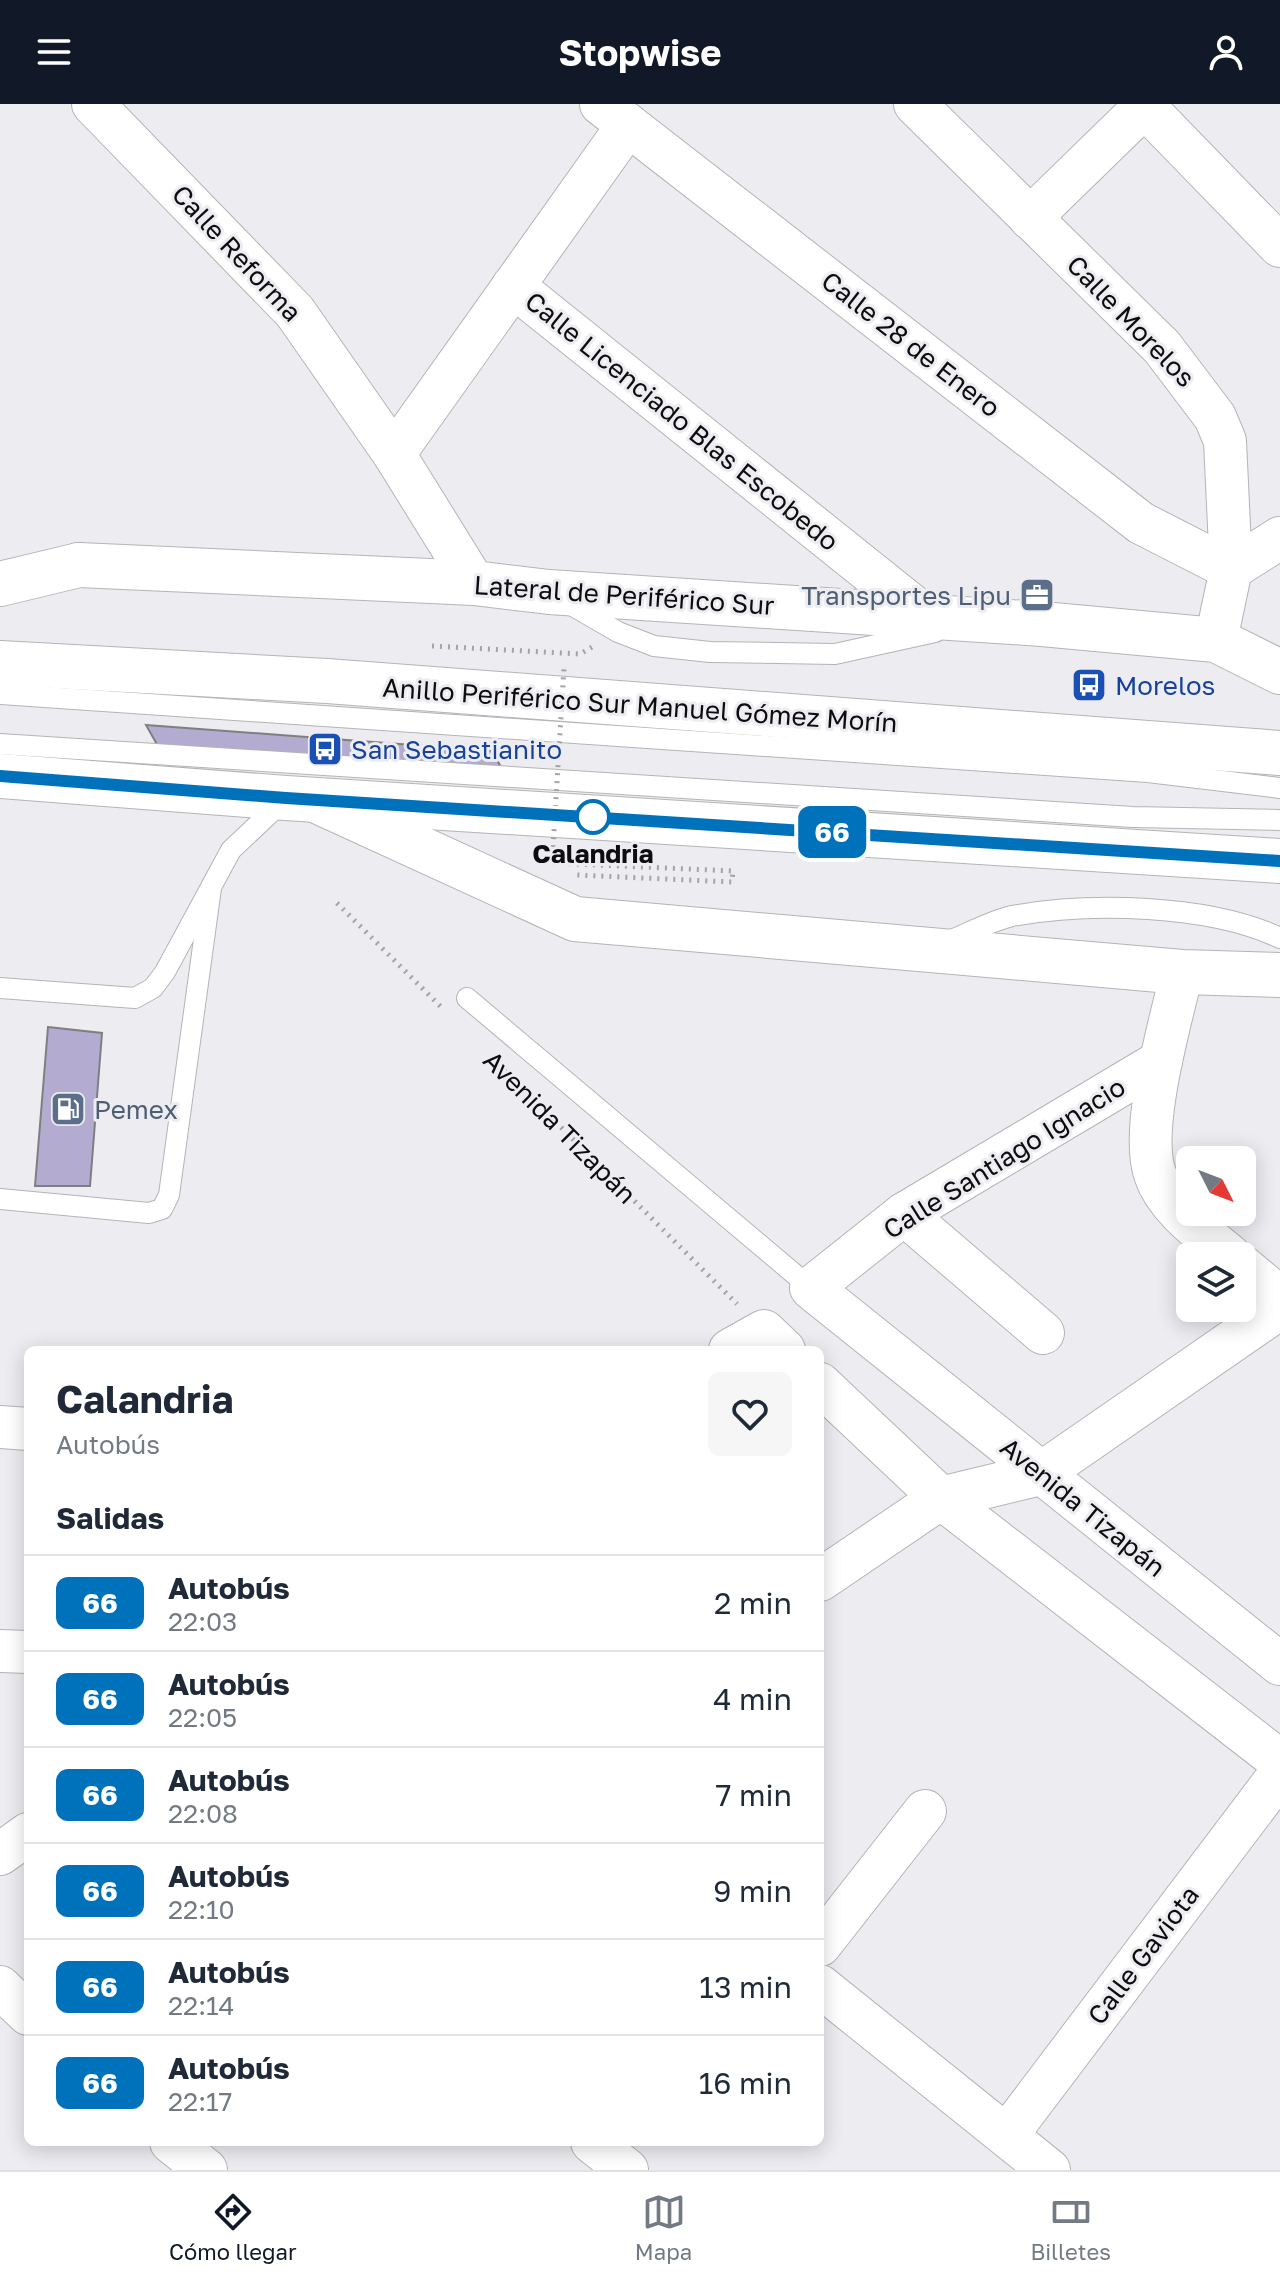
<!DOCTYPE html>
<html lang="es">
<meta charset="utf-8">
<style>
body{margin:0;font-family:"Golos Text",sans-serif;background:#f6f6f7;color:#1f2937;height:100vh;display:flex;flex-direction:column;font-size:30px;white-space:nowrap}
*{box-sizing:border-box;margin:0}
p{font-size:26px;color:#747a83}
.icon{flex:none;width:44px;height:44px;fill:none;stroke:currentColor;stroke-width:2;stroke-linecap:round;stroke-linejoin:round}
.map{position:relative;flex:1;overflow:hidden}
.panel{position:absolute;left:24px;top:1242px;width:800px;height:800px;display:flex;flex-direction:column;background:#fff;border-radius:12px;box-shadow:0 4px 20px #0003}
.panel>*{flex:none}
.badge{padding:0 16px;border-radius:12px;font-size:28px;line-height:52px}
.needle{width:52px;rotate:132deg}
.fabs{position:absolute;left:1176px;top:1042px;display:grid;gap:16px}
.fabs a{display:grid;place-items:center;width:80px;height:80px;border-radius:12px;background:#fff;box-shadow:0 4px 20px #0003;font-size:40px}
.map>.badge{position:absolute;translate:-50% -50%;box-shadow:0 0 0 4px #fff}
h2{padding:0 32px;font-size:30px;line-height:72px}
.round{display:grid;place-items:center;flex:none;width:84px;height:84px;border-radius:12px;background:#f6f6f7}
.overview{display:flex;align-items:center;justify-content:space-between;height:136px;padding:0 32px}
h1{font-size:38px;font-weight:700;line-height:60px}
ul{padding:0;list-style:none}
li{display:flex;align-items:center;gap:24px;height:96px;padding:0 32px;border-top:2px solid #e0e1e3}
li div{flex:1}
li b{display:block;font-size:30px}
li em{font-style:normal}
li .badge{min-width:88px;font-weight:700;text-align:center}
header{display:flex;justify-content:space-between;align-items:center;height:104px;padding:0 32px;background:#111827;color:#fff;font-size:36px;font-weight:700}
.dock{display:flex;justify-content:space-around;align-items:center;height:112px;border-top:2px solid #e0e1e3;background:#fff;font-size:22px;color:#747a83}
.dock a{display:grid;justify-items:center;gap:4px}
.dock .current{color:#111827}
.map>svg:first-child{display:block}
</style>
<header><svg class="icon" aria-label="menu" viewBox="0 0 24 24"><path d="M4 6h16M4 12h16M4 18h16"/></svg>Stopwise<svg class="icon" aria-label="person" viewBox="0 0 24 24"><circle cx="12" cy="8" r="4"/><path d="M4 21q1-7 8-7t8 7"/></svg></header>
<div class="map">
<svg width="1280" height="2066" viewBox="0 0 1280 2066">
<rect width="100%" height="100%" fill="#edecf0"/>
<g fill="#b3acd0" stroke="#7f7f82" stroke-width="2">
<path d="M146,621L492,647L505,670L159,644Z"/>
<path d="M48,923L102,929L90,1082H35Z"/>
</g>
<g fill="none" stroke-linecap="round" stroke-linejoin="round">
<g stroke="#b4b4b7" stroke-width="22">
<g id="lane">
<path d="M568,499L618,528L654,542L710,548L835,550L935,528"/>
<path d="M0,590L1148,668L1280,684"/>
<path d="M0,640L1133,713L1280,716"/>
<path d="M949,837C969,829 991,817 1012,812C1089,798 1208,800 1280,834"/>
<path d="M0,884L135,894L153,884L165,868L231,746L284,696"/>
<path d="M467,894L811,1184"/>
<path d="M0,1095L149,1109L162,1105L169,1091L211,784"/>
</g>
</g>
<g stroke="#b4b4b7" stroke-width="44">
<g id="street">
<path d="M93,0L295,208L394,350L474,479"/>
<path d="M601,0L1141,419L1231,465L1280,434"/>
<path d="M915,0L1162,243L1215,313L1225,337L1231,465L1216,536"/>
<path d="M1142,0L1280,142"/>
<path d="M1030,114L1147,0"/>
<path d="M513,182L926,513"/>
<path d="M394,350L628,21"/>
<path d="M1182,868C1171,916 1139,1024 1155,1070C1166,1104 1204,1130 1230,1152"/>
<path d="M1161,957L904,1110L811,1184L1280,1560"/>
<path d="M904,1110L1043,1229"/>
<path d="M1242,1162L1280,1194"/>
<path d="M730,1246L764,1227L784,1246"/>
<path d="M820,1280L941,1394L1280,1657"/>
<path d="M0,1323L28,1325"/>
<path d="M820,1476L941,1394L1040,1370L1280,1204"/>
<path d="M0,1547L28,1548"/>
<path d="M0,1750L28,1730"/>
<path d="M820,1841L925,1707"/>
<path d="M820,1882L1049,2066"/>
<path d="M0,1883L28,1910"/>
<path d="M1007,2031L1280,1670"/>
<path d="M171,2038L206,2066"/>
<path d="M592,2038L627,2066"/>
</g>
</g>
<g stroke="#b4b4b7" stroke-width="46">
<g id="secondary">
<path d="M79,461L474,479L549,488L1042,520L1216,536L1280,568"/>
<path d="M315,696L575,815L1182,868L1280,871"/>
</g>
</g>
<g stroke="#b4b4b7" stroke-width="46">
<g id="highway">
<path d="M0,480L79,461"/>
<path d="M0,559L327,577L1280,649"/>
<path d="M0,672L286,694L1280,757"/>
</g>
</g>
<g stroke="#a4a3a6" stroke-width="5" stroke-dasharray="2 6" stroke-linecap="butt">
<path d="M432,542L580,550L592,543"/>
<path d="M553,759L733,767L732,778L577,771"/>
<path d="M337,799L441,903"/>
<path d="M499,961L737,1200"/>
</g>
<use href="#lane" stroke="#fff" stroke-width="20"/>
<use href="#street" stroke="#fff" stroke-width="42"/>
<use href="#secondary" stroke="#fff" stroke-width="44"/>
<use href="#highway" stroke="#fff" stroke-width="44"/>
<path stroke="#a4a3a6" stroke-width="5" stroke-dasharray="2 6" stroke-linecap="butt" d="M552,759L564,564"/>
</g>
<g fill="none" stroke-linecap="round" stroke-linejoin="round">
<g stroke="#fff" stroke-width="18">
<path id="line" d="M0,672L286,694L1280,757"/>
</g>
<use href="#line" stroke="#0072bc" stroke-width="12"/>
</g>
<defs>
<g id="office-square" transform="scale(1.8)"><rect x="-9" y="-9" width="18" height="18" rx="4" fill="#5c6f8a" stroke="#edecf0"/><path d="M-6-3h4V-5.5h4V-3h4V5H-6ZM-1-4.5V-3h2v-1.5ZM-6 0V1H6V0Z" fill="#fff"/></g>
<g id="bus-square" transform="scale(1.8)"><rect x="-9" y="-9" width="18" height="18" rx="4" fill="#1a4fb4" stroke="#edecf0"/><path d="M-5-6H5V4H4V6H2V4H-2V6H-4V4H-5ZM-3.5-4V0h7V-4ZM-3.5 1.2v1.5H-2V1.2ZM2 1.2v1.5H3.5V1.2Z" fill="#fff"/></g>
<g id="fuel-square" transform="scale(1.8)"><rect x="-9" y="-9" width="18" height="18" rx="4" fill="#5c6f8a" stroke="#edecf0"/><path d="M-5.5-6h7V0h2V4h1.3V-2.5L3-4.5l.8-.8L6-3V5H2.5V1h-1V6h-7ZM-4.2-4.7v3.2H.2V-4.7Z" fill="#fff"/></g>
</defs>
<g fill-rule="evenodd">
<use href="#office-square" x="1037" y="491"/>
<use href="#bus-square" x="1089" y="581"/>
<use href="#bus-square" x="325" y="645"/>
<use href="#fuel-square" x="68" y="1005"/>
</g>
<circle fill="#fff" stroke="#0072bc" stroke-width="4" cx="593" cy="713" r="16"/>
<g text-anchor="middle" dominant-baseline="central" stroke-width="6" stroke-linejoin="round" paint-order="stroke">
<g font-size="26" fill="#0d0c0e" stroke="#edecf0">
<text transform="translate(237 149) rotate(47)">Calle Reforma</text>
<text transform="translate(1131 217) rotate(46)">Calle Morelos</text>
<text transform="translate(911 240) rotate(38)">Calle 28 de Enero</text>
<text transform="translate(682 317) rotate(39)">Calle Licenciado Blas Escobedo</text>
<text transform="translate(624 491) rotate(4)">Lateral de Periférico Sur</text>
<text transform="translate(640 601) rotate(4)">Anillo Periférico Sur Manuel Gómez Morín</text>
<text transform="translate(560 1023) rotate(45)">Avenida Tizapán</text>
<text transform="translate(1004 1054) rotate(-32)">Calle Santiago Ignacio</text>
<text transform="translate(1083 1403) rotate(39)">Avenida Tizapán</text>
<text transform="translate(1143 1851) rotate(-53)">Calle Gaviota</text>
</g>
<g font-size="26" fill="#4e5e75" stroke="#edecf0" text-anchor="end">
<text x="1011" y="491">Transportes Lipu</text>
<text x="94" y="1005" text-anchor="start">Pemex</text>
</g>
<g font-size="26" fill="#164399" stroke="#edecf0" text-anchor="start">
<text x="1115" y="581">Morelos</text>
<text x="351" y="645">San Sebastianito</text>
</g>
<g font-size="26" font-weight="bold" fill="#0d0c0e" stroke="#edecf0">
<text x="593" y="749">Calandria</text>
</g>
</g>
</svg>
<div class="fabs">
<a><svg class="needle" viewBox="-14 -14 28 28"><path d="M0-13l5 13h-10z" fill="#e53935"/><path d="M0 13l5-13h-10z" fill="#747a83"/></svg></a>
<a><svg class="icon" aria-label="layers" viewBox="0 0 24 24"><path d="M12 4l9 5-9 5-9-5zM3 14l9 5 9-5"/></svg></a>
</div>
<b class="badge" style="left:832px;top:728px;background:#0072bc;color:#fff">66</b>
<section class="panel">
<div class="overview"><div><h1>Calandria</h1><p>Autobús</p></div><a class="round"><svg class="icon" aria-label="heart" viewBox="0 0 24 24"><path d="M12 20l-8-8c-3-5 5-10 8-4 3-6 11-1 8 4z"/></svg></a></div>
<h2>Salidas</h2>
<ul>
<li><span class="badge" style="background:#0072bc;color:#fff">66</span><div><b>Autobús</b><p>22:03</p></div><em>2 min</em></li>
<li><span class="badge" style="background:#0072bc;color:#fff">66</span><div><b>Autobús</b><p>22:05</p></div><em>4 min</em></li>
<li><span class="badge" style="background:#0072bc;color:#fff">66</span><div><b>Autobús</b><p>22:08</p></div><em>7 min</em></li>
<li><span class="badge" style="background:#0072bc;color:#fff">66</span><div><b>Autobús</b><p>22:10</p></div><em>9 min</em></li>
<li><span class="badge" style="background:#0072bc;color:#fff">66</span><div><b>Autobús</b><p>22:14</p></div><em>13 min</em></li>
<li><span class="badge" style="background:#0072bc;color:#fff">66</span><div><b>Autobús</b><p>22:17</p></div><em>16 min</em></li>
</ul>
</section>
</div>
<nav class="dock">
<a class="current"><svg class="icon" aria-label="directions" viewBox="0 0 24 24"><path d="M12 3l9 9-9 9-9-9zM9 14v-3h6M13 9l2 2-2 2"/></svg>Cómo llegar</a>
<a><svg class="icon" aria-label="map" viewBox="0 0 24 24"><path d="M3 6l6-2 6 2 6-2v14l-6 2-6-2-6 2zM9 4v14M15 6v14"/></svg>Mapa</a>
<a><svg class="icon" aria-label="tickets" viewBox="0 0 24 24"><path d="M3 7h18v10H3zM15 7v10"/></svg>Billetes</a>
</nav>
